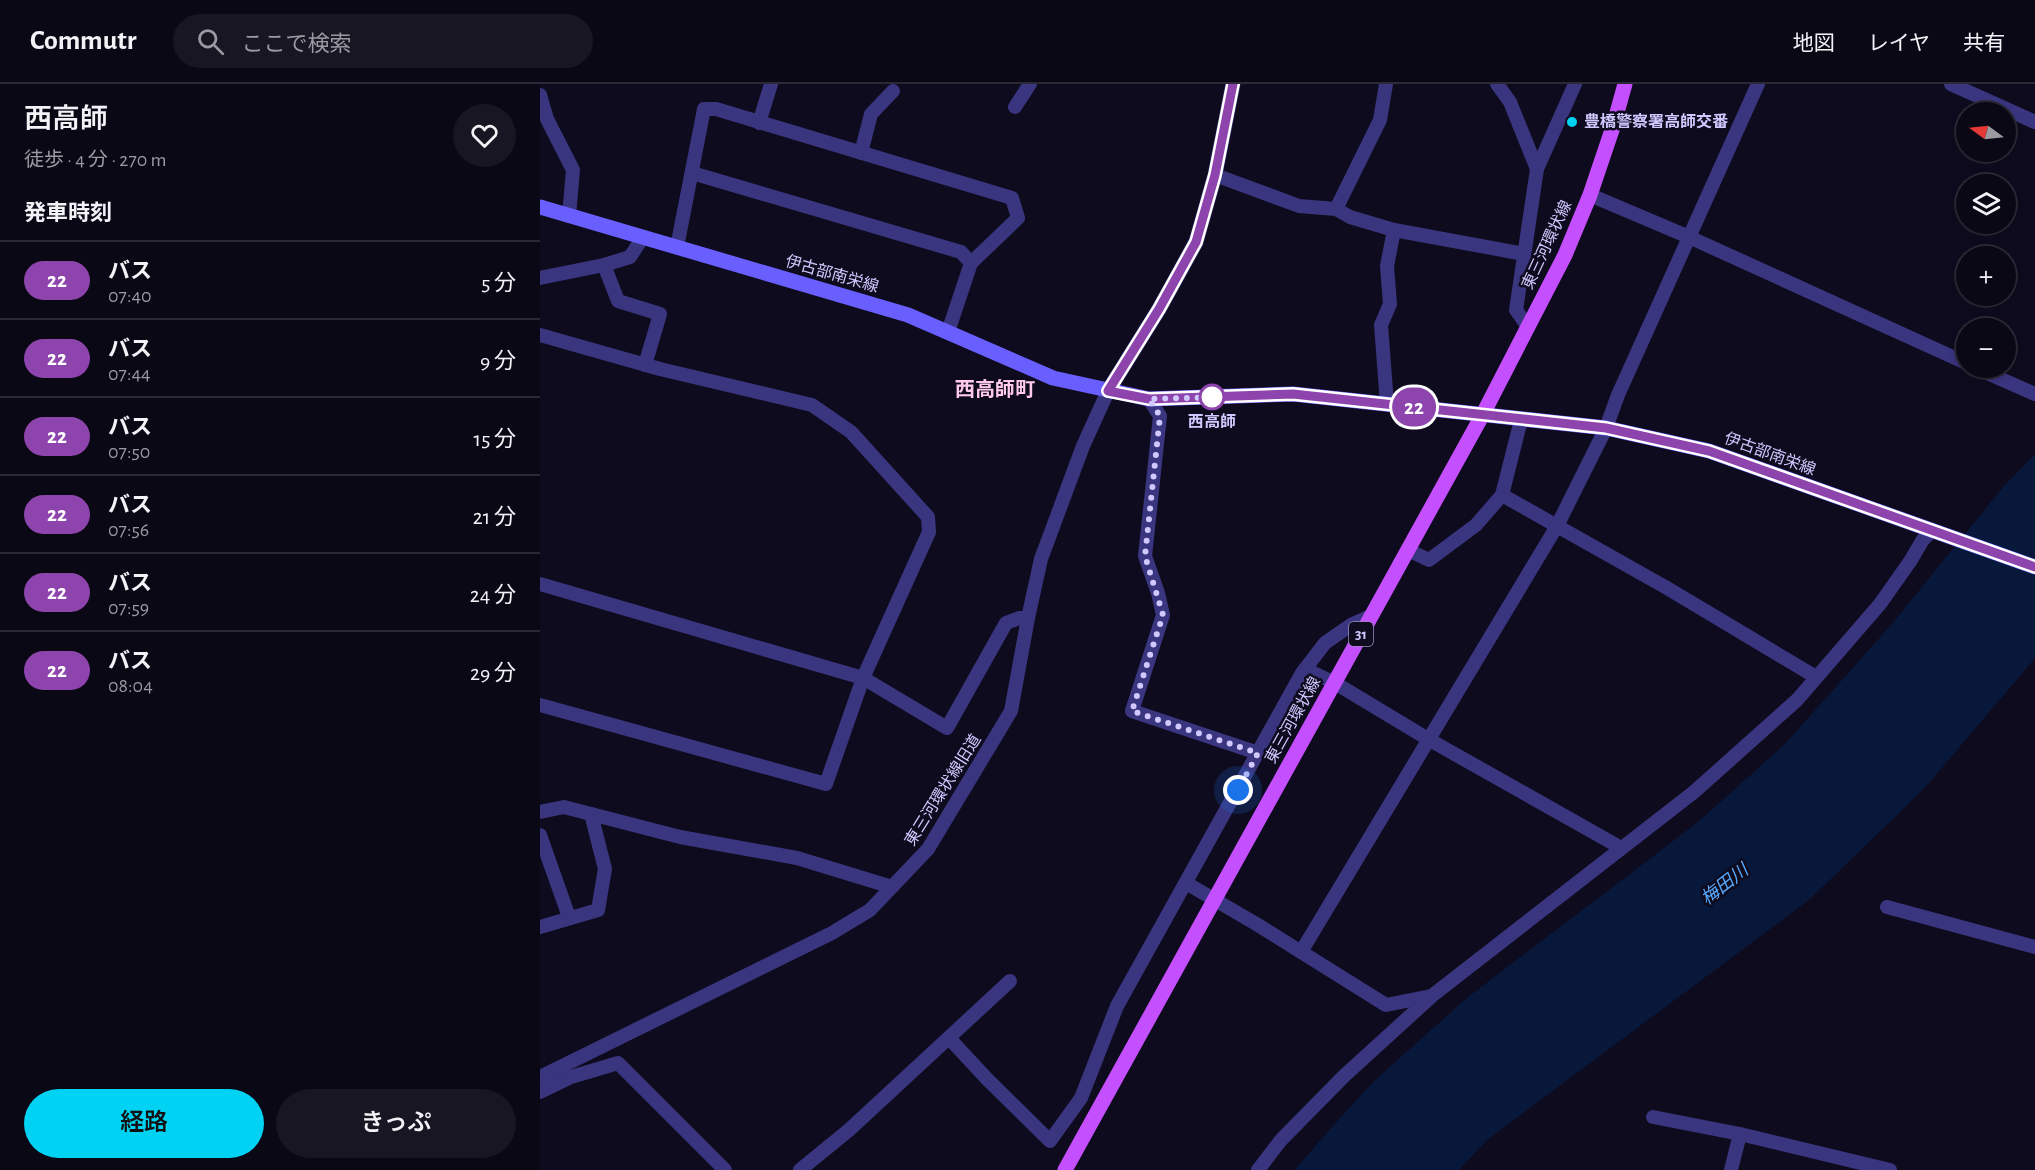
<!DOCTYPE html>
<html lang="ja">
<meta charset="utf-8">
<style>
body{margin:0;font-family:"Alegreya Sans","Noto Sans JP",sans-serif;background:#191623;color:#f1f3f6;height:100vh;display:flex;flex-direction:column;font-size:22px;white-space:nowrap}
*{box-sizing:border-box;margin:0}
p{font-size:20px;color:#9a9aa1}
.icon{flex:none;width:33px;height:33px;fill:none;stroke:currentColor;stroke-width:2;stroke-linecap:round;stroke-linejoin:round}
.map{position:relative;flex:1;overflow:hidden}
.drawer{display:flex;flex-direction:column;background:#0b0816;width:540px}
.drawer>*{flex:none}
.badge{padding:0 12px;border-radius:20px;font-size:21px;line-height:39px}
.needle{width:39px;rotate:285deg}
.fabs{position:absolute;left:1416px;top:18px;display:grid;gap:12px}
.fabs a{display:grid;place-items:center;width:60px;height:60px;border-radius:50%;background:#0b0816;box-shadow:0 3px 9px #0003,0 0 0 2px #2b2935;font-size:30px}
.you{position:absolute;width:30px;height:30px;margin:-15px;border:4px solid #fff;border-radius:50%;background:#1a73e8;box-shadow:0 0 0 9px #1a73e833}
.map>.badge{position:absolute;translate:-50% -50%;box-shadow:0 0 0 3px #fff}
h2{padding:0 24px;font-size:22px;line-height:54px}
.round{display:grid;place-items:center;flex:none;width:63px;height:63px;border-radius:32px;background:#191623}
.overview{display:flex;align-items:center;justify-content:space-between;height:102px;padding:0 24px}
h1{font-size:28px;font-weight:600;line-height:45px}
.primary-button{display:flex;gap:12px;margin-top:auto;padding:12px 24px}
.primary-button a{flex:1;height:69px;border-radius:36px;background:#00d2f3;color:#111;font-size:24px;font-weight:600;line-height:69px;text-align:center}
.primary-button a+a{background:#191623;color:#f1f3f6}
ul{padding:0;list-style:none}
li{display:flex;align-items:center;gap:18px;height:78px;padding:0 24px;border-top:2px solid #2b2935}
li div{flex:1}
li b{display:block;font-size:22px}
li em{font-style:normal}
li .badge{min-width:66px;font-weight:700;text-align:center}
header{display:flex;align-items:center;gap:36px;box-sizing:border-box;height:84px;padding:0 30px;background:#0b0816;border-bottom:2px solid #2b2935}
header strong{font-size:28px}
nav{display:flex;gap:33px;margin-inline-start:auto;font-size:21px}
.search{width:420px;height:54px;background:#191623;display:flex;align-items:center;gap:15px;box-sizing:border-box;padding:0 21px;border-radius:33px;color:#9a9aa1;font-size:22px}
main{display:flex;flex:1;min-height:0}
.map>svg:first-child{display:block}
</style>
<header>
<strong>Commutr</strong>
<div class="search"><svg class="icon" aria-label="search" viewBox="0 0 24 24"><circle cx="10" cy="10" r="6"/><path d="M15 15l6 6"/></svg>ここで検索</div>
<nav><a>地図</a><a>レイヤ</a><a>共有</a></nav>
</header>
<main>
<section class="drawer">
<div class="overview"><div><h1>西高師</h1><p>徒歩 · 4 分 · 270 m</p></div><a class="round"><svg class="icon" aria-label="heart" viewBox="0 0 24 24"><path d="M12 20l-8-8c-3-5 5-10 8-4 3-6 11-1 8 4z"/></svg></a></div>
<h2>発車時刻</h2>
<ul>
<li><span class="badge" style="background:#8e44ad;color:#fff">22</span><div><b>バス</b><p>07:40</p></div><em>5 分</em></li>
<li><span class="badge" style="background:#8e44ad;color:#fff">22</span><div><b>バス</b><p>07:44</p></div><em>9 分</em></li>
<li><span class="badge" style="background:#8e44ad;color:#fff">22</span><div><b>バス</b><p>07:50</p></div><em>15 分</em></li>
<li><span class="badge" style="background:#8e44ad;color:#fff">22</span><div><b>バス</b><p>07:56</p></div><em>21 分</em></li>
<li><span class="badge" style="background:#8e44ad;color:#fff">22</span><div><b>バス</b><p>07:59</p></div><em>24 分</em></li>
<li><span class="badge" style="background:#8e44ad;color:#fff">22</span><div><b>バス</b><p>08:04</p></div><em>29 分</em></li>
</ul>
<div class="primary-button"><a>経路</a><a>きっぷ</a></div>
</section>
<div class="map">
<svg width="1495" height="1086" viewBox="0 0 1495 1086">
<rect width="100%" height="100%" fill="#0f0b1e"/>
<path fill="#07183b" d="M1495,370V574L1384,705L1270,815L946,1057L919,1086H755L790,1045L834,997L928,913L1158,738L1244,661L1351,541L1464,402Z"/>
<g fill="none" stroke-linecap="round" stroke-linejoin="round">
<g stroke="#3a357f" stroke-width="14">
<path d="M957,0L970,18L997,85"/>
<path d="M1411,0L1495,38"/>
<path d="M0,11L7,35L33,86L29,132"/>
<path d="M475,23L490,0"/>
<path d="M219,39L231,0"/>
<path d="M321,69L331,30L353,7"/>
<path d="M152,89L421,168L431,179"/>
<path d="M675,91L759,122L796,125L810,133L854,146L984,170"/>
<path d="M1050,111L1149,153L1426,279"/>
<path d="M796,125L840,36L846,0"/>
<path d="M137,163L164,25H176L472,114L478,134L431,179L408,248"/>
<path d="M64,181L78,217L120,230L105,281"/>
<path d="M0,194L64,181L90,173L103,153"/>
<path d="M988,243L976,226L997,85L1035,0"/>
<path d="M0,251L120,285L272,321L311,348L388,433L389,448L323,594L286,700L0,621"/>
<path d="M1436,284L1495,310"/>
<path d="M609,315L620,332L605,472L618,509L623,531L592,627L718,669"/>
<path d="M847,320L841,241L850,220L847,182L854,146"/>
<path d="M962,411L1127,504L1276,593"/>
<path d="M868,466L889,476L936,441L962,411L981,336"/>
<path d="M0,500L323,594L407,644L466,539L479,534H488"/>
<path d="M765,585L795,599L888,655L1076,761L1078,766"/>
<path d="M0,728L24,723L140,753L257,774L352,803"/>
<path d="M0,751L29,833"/>
<path d="M646,799L718,841L846,921L891,912"/>
<path d="M1347,823L1495,863"/>
<path d="M0,843L58,826L65,785L51,730"/>
<path d="M761,868L1017,442L1066,344L1078,311L1218,0"/>
<path d="M409,954L447,995L510,1057L541,1014L577,922L762,589L785,559L811,541L831,532"/>
<path d="M0,993L292,849L330,826L388,765L471,627L488,534L501,475L543,362L568,307"/>
<path d="M0,1008L31,993L78,979L185,1086"/>
<path d="M1113,1033L1200,1050L1350,1086"/>
<path d="M260,1086L309,1046L470,897"/>
<path d="M718,1086L741,1056L804,992L893,911L1154,708L1257,616L1340,520L1371,476L1382,457L1392,446"/>
<path d="M1191,1086L1200,1050"/>
</g>
<path stroke="#3a357f" stroke-width="15" d="M568,307L619,225L656,158L675,91L693,0"/>
<path stroke="#695fff" stroke-width="15" d="M0,123L368,231L513,294L609,315L753,310L1066,344L1169,367L1495,483"/>
<path stroke="#c44fff" stroke-width="15" d="M525,1086L943,330L1025,171L1050,111L1073,43L1085,0"/>
</g>
<g fill="none" stroke-linecap="round" stroke-linejoin="round">
<g stroke="#fff" stroke-width="14">
<path id="line" d="M693,0L675,91L656,158L619,225L568,307L609,315L753,310L1066,344L1169,367L1495,483"/>
</g>
<use href="#line" stroke="#8e44ad" stroke-width="9"/>
<path stroke="#d1c8ff" stroke-width="6" stroke-dasharray="0 10.8" d="M672,313H681L609,315L620,332L605,472L623,531L592,627L718,669L698,706"/>
</g>
<circle fill="#00d2f3" stroke="#0f0b1e" stroke-width="2" cx="1032" cy="38" r="6"/>
<circle fill="#fff" stroke="#8e44ad" stroke-width="3" cx="672" cy="313" r="12"/>
<g text-anchor="middle" dominant-baseline="central" stroke-width="5" stroke-linejoin="round" paint-order="stroke">
<rect fill="#0f0b1e" stroke="#978fbc" stroke-width="1.5" x="809" y="538" width="24" height="24" rx="4.5"/>
<g font-size="15" font-weight="bold" fill="#d1c8ff">
<text x="821" y="550">31</text>
</g>
<g font-size="16" font-weight="bold" fill="#d1c8ff" stroke="#0f0b1e" text-anchor="start">
<text x="1044" y="38">豊橋警察署高師交番</text>
</g>
<g font-size="16" fill="#d1c8ff" stroke="#0f0b1e">
<text transform="translate(1007 161) rotate(-65)">東三河環状線</text>
<text transform="translate(292 190) rotate(16)">伊古部南栄線</text>
<text transform="translate(1230 370) rotate(20)">伊古部南栄線</text>
<text transform="translate(753 636) rotate(-61)">東三河環状線</text>
<text transform="translate(403 706) rotate(-58)">東三河環状線旧道</text>
</g>
<g font-size="16" font-weight="bold" fill="#d1c8ff" stroke="#0f0b1e">
<text x="672" y="338">西高師</text>
</g>
<g font-size="18" font-style="italic" fill="#56aaff" stroke="#0f0b1e">
<text transform="translate(1185 801) rotate(-38)">梅田川</text>
</g>
<g font-size="20" font-weight="bold" fill="#ffcaea" stroke="#0f0b1e">
<text x="455" y="306">西高師町</text>
</g>
</g>
</svg>
<div class="fabs">
<a><svg class="needle" viewBox="-14 -14 28 28"><path d="M0-13l5 13h-10z" fill="#e53935"/><path d="M0 13l5-13h-10z" fill="#9a9aa1"/></svg></a>
<a><svg class="icon" aria-label="layers" viewBox="0 0 24 24"><path d="M12 4l9 5-9 5-9-5zM3 14l9 5 9-5"/></svg></a>
<a>+</a>
<a>−</a>
</div>
<div class="you" style="left:698px;top:706px"></div>
<b class="badge" style="left:874px;top:323px;background:#8e44ad;color:#fff">22</b>
</div>
</main>
